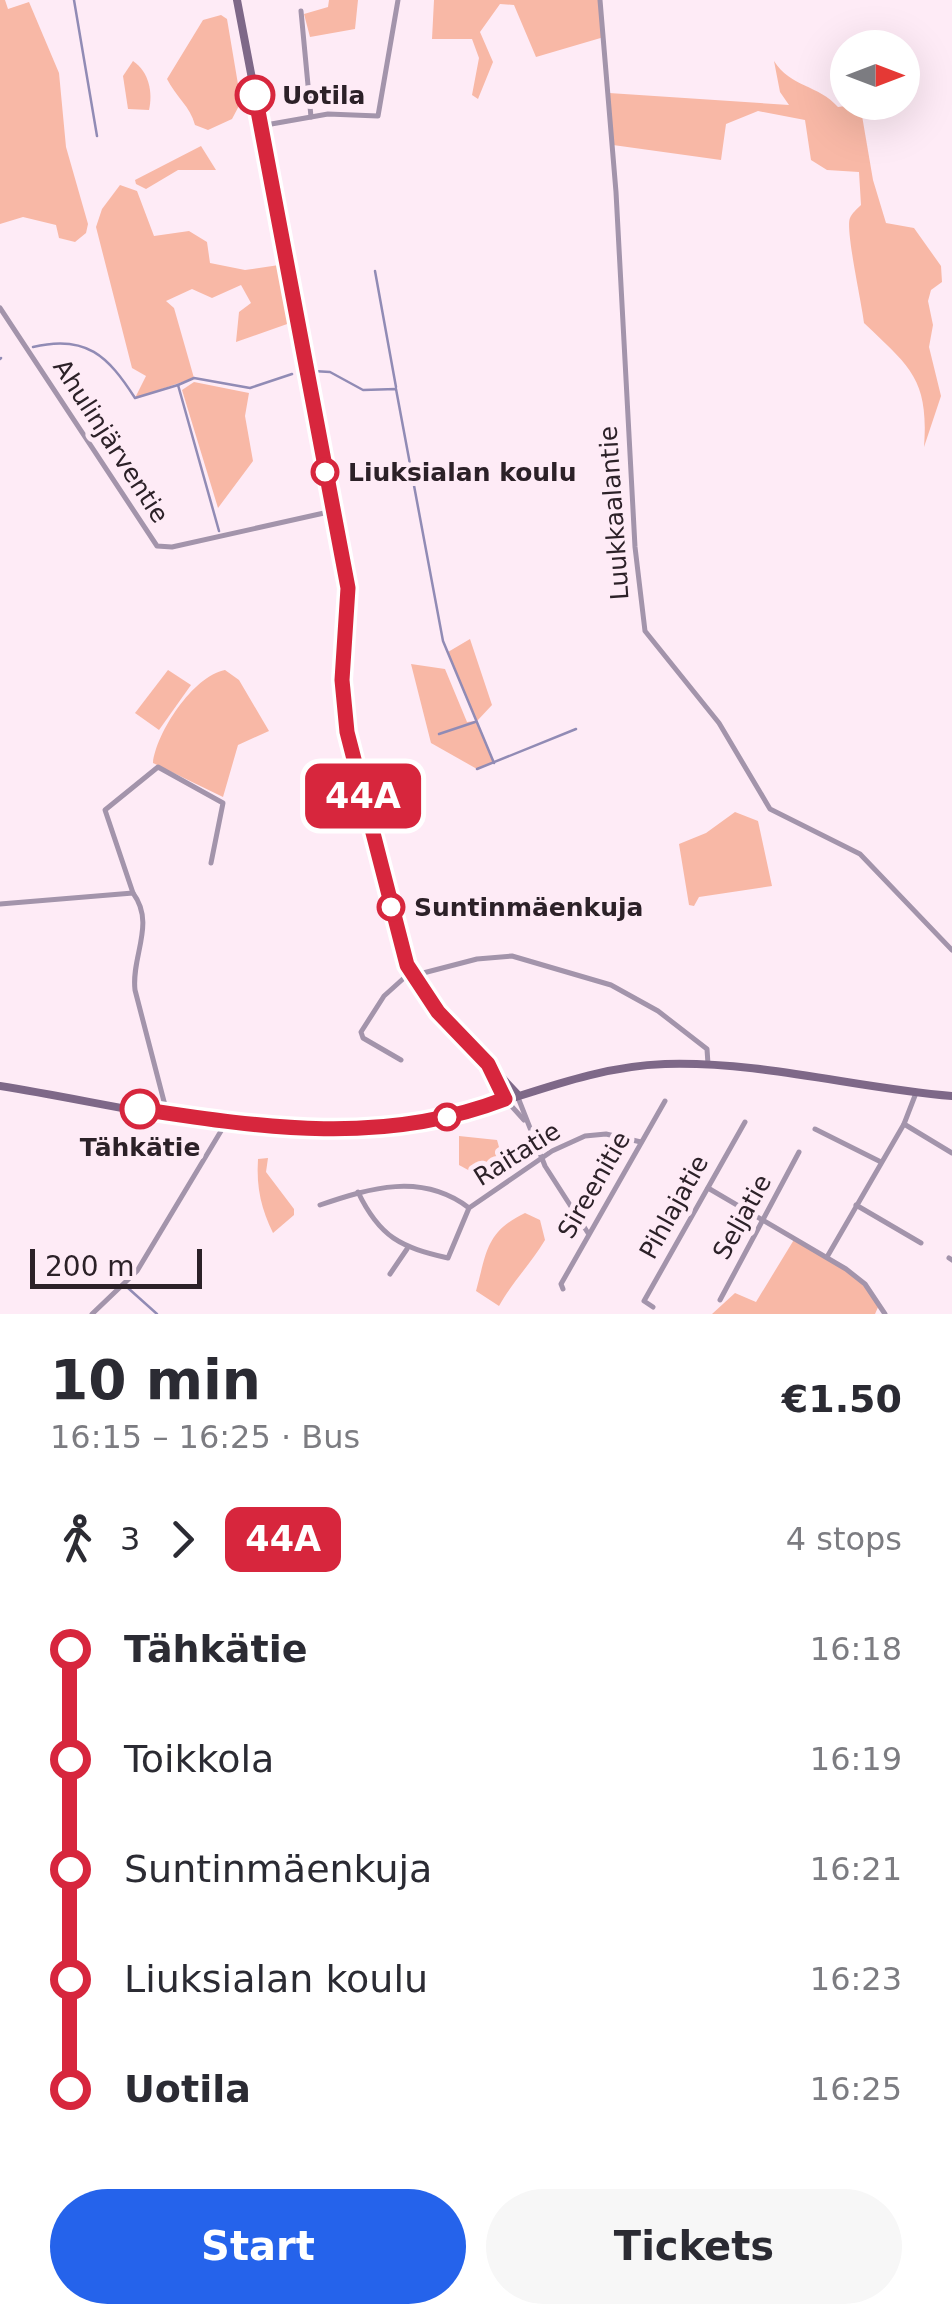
<!DOCTYPE html>
<meta charset="utf-8">
<style>
body{margin:0;font-family:"DejaVu Sans",sans-serif;background:#f7f7f7;color:#2b2b33;height:100vh;display:flex;flex-direction:column;font-size:38px;white-space:nowrap}
*{box-sizing:border-box;margin:0}
p{font-size:32px;color:#7c7c81}
.icon{flex:none;width:55px;height:55px;fill:none;stroke:currentColor;stroke-width:2;stroke-linecap:round;stroke-linejoin:round}
.map{position:relative;height:1314px;overflow:hidden}
.drawer{display:flex;flex-direction:column;background:#fff;flex:1}
.drawer>*{flex:none}
.badge{padding:0 20px;border-radius:15px;font-size:35px;line-height:65px}
.needle{width:65px;rotate:90deg}
.controls{position:absolute;left:830px;top:30px;display:grid;gap:20px}
.controls a{display:grid;place-items:center;width:90px;height:90px;border-radius:50%;background:#fff;box-shadow:0 10px 40px #0002;font-size:50px}
.scale{position:absolute;left:30px;bottom:25px;width:172px;box-sizing:border-box;padding-left:10px;border:5px solid #2c2128;border-top:0;font-size:28px;line-height:35px;white-space:nowrap;color:#2c2128;-webkit-text-stroke:8px #feebf6;paint-order:stroke}
.map>.badge{position:absolute;translate:-50% -50%;box-shadow:0 0 0 5px #fff}
.legs{display:flex;align-items:center;gap:15px;height:110px;padding:0 50px;font-size:32px}
.legs p{margin-inline-start:auto}
.overview{display:flex;align-items:center;justify-content:space-between;height:170px;padding:0 50px}
h1{font-size:55px;font-weight:800;line-height:75px}
.primary-button{display:flex;gap:20px;margin-top:auto;padding:20px 50px}
.primary-button a{flex:1;height:115px;border-radius:60px;background:#2563eb;color:#fff;font-size:40px;font-weight:800;line-height:115px;text-align:center}
.primary-button a+a{background:#f7f7f7;color:#2b2b33}
ul{padding:0 50px;list-style:none}
li{display:flex;align-items:center;gap:35px;height:110px;font-size:38px}
li i{display:grid;place-items:center;width:15px;height:100%;margin:0 12px;background:currentColor}
li i::after{content:'';width:25px;height:25px;margin:-12px;border:8px solid;border-radius:50%;background:#fff}
li p{margin-inline-start:auto}
li:first-child i{background:linear-gradient(#0000 50%,currentColor 0)}
li:last-child i{background:linear-gradient(currentColor 50%,#0000 0)}
.map>svg:first-child{display:block}
</style>
<div class="map">
<svg width="952" height="1314" viewBox="0 0 952 1314">
<rect width="100%" height="100%" fill="#feebf6"/>
<g fill="#f8b8a6">
<path d="M0,0H5L8,9L29,2L59,73L66,147L88,224L86,233L75,242L59,238L56,225L23,217L0,224Z"/>
<path d="M329,0H358L355,29L310,37L304,14L328,7Z"/>
<path d="M434,0H600L604,37L536,57L514,5L500,4L480,32L493,62L478,99L472,95L479,58L472,39H432Z"/>
<path d="M221,15L227,19L241,102L232,119L208,130L195,125C190,106 176,97 167,79L203,20Z"/>
<path d="M133,61C149,72 153,92 149,110L128,109L123,76Z"/>
<path d="M774,61C790,87 819,85 838,107L860,104L873,180L886,223L914,228L941,266L942,282L931,290L928,301L933,325L929,347L941,396L924,447C929,379 910,367 864,323C862,304 845,229 850,218C852,213 857,209 861,205L859,172L827,170L811,160L805,120L758,111L726,124L721,160L613,145L609,93L789,105L780,92Z"/>
<path d="M201,146L216,170H178L146,189L136,184L135,180Z"/>
<path d="M120,185L137,191L154,236L189,231L207,242L210,263L245,270L279,265L290,323L236,342L239,312L251,303L241,285L212,298L192,289L166,301L174,308L194,378L135,398L146,376L132,368L96,227L102,209Z"/>
<path d="M194,382L249,393L245,416L253,461L218,508L182,390Z"/>
<path d="M470,639L492,705L477,721L494,763L477,769L431,743L411,664L445,669L467,722L476,721L448,652Z"/>
<path d="M168,670L191,685L159,730L135,713Z"/>
<path d="M225,670L239,680L269,731L238,745L223,797L153,763C156,733 193,676 225,670Z"/>
<path d="M735,812L758,821L772,886L699,897L694,906L689,905L679,844L706,833Z"/>
<path d="M459,1136L497,1140L507,1175L492,1183L459,1165Z"/>
<path d="M268,1158L266,1172L294,1209V1215L273,1233C262,1210 256,1189 258,1159Z"/>
<path d="M525,1213L540,1220L545,1240C530,1265 513,1281 499,1306L476,1291C487,1251 486,1232 525,1213Z"/>
<path d="M795,1238L858,1278L879,1305L875,1314H712L735,1293L756,1302Z"/>
</g>
<g fill="none" stroke-linecap="round" stroke-linejoin="round">
<g stroke="#918bb5" stroke-width="2.5">
<path d="M74,0L97,136"/>
<path d="M375,271L396,387"/>
<path d="M33,347C86,334 108,356 135,398L178,385L219,531"/>
<path d="M0,359L1,358"/>
<path d="M313,371L330,372L363,390L396,389L443,641L494,763"/>
<path d="M178,385L194,378L250,388L292,374"/>
<path d="M439,734L475,722"/>
<path d="M477,769L576,729"/>
<path d="M128,1288L157,1314"/>
</g>
<g stroke="#a394ab" stroke-width="5">
<path d="M600,0L616,192L635,547L645,631L719,723L770,809L860,854L952,950"/>
<path d="M301,11L311,117"/>
<path d="M260,126L328,114L378,116L398,0"/>
<path d="M0,308L157,546L172,547L333,511"/>
<path d="M133,893L105,810L158,767L223,803L211,863"/>
<path d="M0,904L133,893C156,924 131,956 135,990L167,1113"/>
<path d="M401,1060L363,1038L361,1032L384,996L404,978L477,959L512,956L611,985L658,1011L707,1049L708,1064"/>
<path d="M517,1095L545,1166L588,1233"/>
<path d="M505,1099L524,1120"/>
<path d="M904,1124L952,1153"/>
<path d="M815,1129L881,1162"/>
<path d="M708,1188L846,1269L865,1284L885,1314"/>
<path d="M358,1192C380,1238 401,1247 448,1258L469,1208L552,1151L585,1136L606,1134L641,1142"/>
<path d="M320,1205C370,1188 422,1172 469,1208"/>
<path d="M856,1205L921,1243"/>
<path d="M827,1257L904,1124L916,1093"/>
<path d="M949,1258L952,1260"/>
<path d="M390,1274L407,1249"/>
<path d="M563,1289L561,1284L665,1101"/>
<path d="M720,1300L799,1152"/>
<path d="M653,1307L644,1301L745,1122"/>
<path d="M92,1314L137,1271L224,1126"/>
</g>
<g stroke="#7e6888" stroke-width="8">
<path d="M237,0L345,567L348,603L343,709L402,948L424,995L488,1064L505,1099"/>
<path d="M492,1067L517,1094"/>
<path d="M0,1086C132,1107 273,1147 407,1126C495,1112 574,1067 665,1064C761,1061 856,1088 952,1096"/>
</g>
</g>
<g fill="none" stroke-linecap="round" stroke-linejoin="round">
<g stroke="#fff" stroke-width="22">
<path id="line-1" d="M140,1109C265,1128 383,1146 505,1099L488,1064L438,1012L407,965L347,732L342,680L348,588L255,95"/>
</g>
<use href="#line-1" stroke="#d7263d" stroke-width="15"/>
</g>
<g fill="#fff" stroke="#d7263d" stroke-width="5">
<circle cx="255" cy="95" r="18"/>
<circle cx="325" cy="472" r="12"/>
<circle cx="391" cy="907" r="12"/>
<circle cx="140" cy="1109" r="18"/>
<circle cx="447" cy="1117" r="12"/>
</g>
<g text-anchor="middle" dominant-baseline="central" stroke-width="10" stroke-linejoin="round" paint-order="stroke">
<g font-size="25" font-weight="bold" fill="#2c2128" stroke="#feebf6" text-anchor="start">
<text x="282" y="95">Uotila</text>
<text x="348" y="472">Liuksialan koulu</text>
<text x="414" y="907">Suntinmäenkuja</text>
<text x="140" y="1147" text-anchor="middle">Tähkätie</text>
</g>
<g font-size="25" fill="#2c2128" stroke="#feebf6">
<text transform="translate(111 441) rotate(57)">Ahulinjärventie</text>
<text transform="translate(614 513) rotate(-94)">Luukkaalantie</text>
<text transform="translate(517 1154) rotate(-32)">Raitatie</text>
<text transform="translate(594 1185) rotate(-60)">Sireenitie</text>
<text transform="translate(674 1207) rotate(-61)">Pihlajatie</text>
<text transform="translate(742 1217) rotate(-61)">Seljatie</text>
</g>
</g>
</svg>
<div class="controls">
<a><svg class="needle" viewBox="-14 -14 28 28"><path d="M0-13l5 13h-10z" fill="#e53935"/><path d="M0 13l5-13h-10z" fill="#7c7c81"/></svg></a>
</div>
<div class="scale">200 m</div>
<b class="badge" style="left:363px;top:796px;background:#d7263d;color:#fff">44A</b>
</div>
<section class="drawer">
<div class="overview"><div><h1>10 min</h1><p>16:15 – 16:25 · Bus</p></div><b>€1.50</b></div>
<div class="legs"><svg class="icon" aria-label="walk" viewBox="0 0 24 24"><circle cx="13" cy="4" r="2"/><path d="M13 8l-2 6 4 7M11 14l-3 7M7 12l3-4h3l4 4"/></svg>3<svg class="icon" aria-label="forward" viewBox="0 0 24 24"><path d="M9 5l7 7-7 7"/></svg><b class="badge" style="background:#d7263d;color:#fff">44A</b><p>4 stops</p></div>
<ul>
<li><i style="color:#d7263d"></i><b>Tähkätie</b><p>16:18</p></li>
<li><i style="color:#d7263d"></i><span>Toikkola</span><p>16:19</p></li>
<li><i style="color:#d7263d"></i><span>Suntinmäenkuja</span><p>16:21</p></li>
<li><i style="color:#d7263d"></i><span>Liuksialan koulu</span><p>16:23</p></li>
<li><i style="color:#d7263d"></i><b>Uotila</b><p>16:25</p></li>
</ul>
<div class="primary-button"><a>Start</a><a>Tickets</a></div>
</section>
